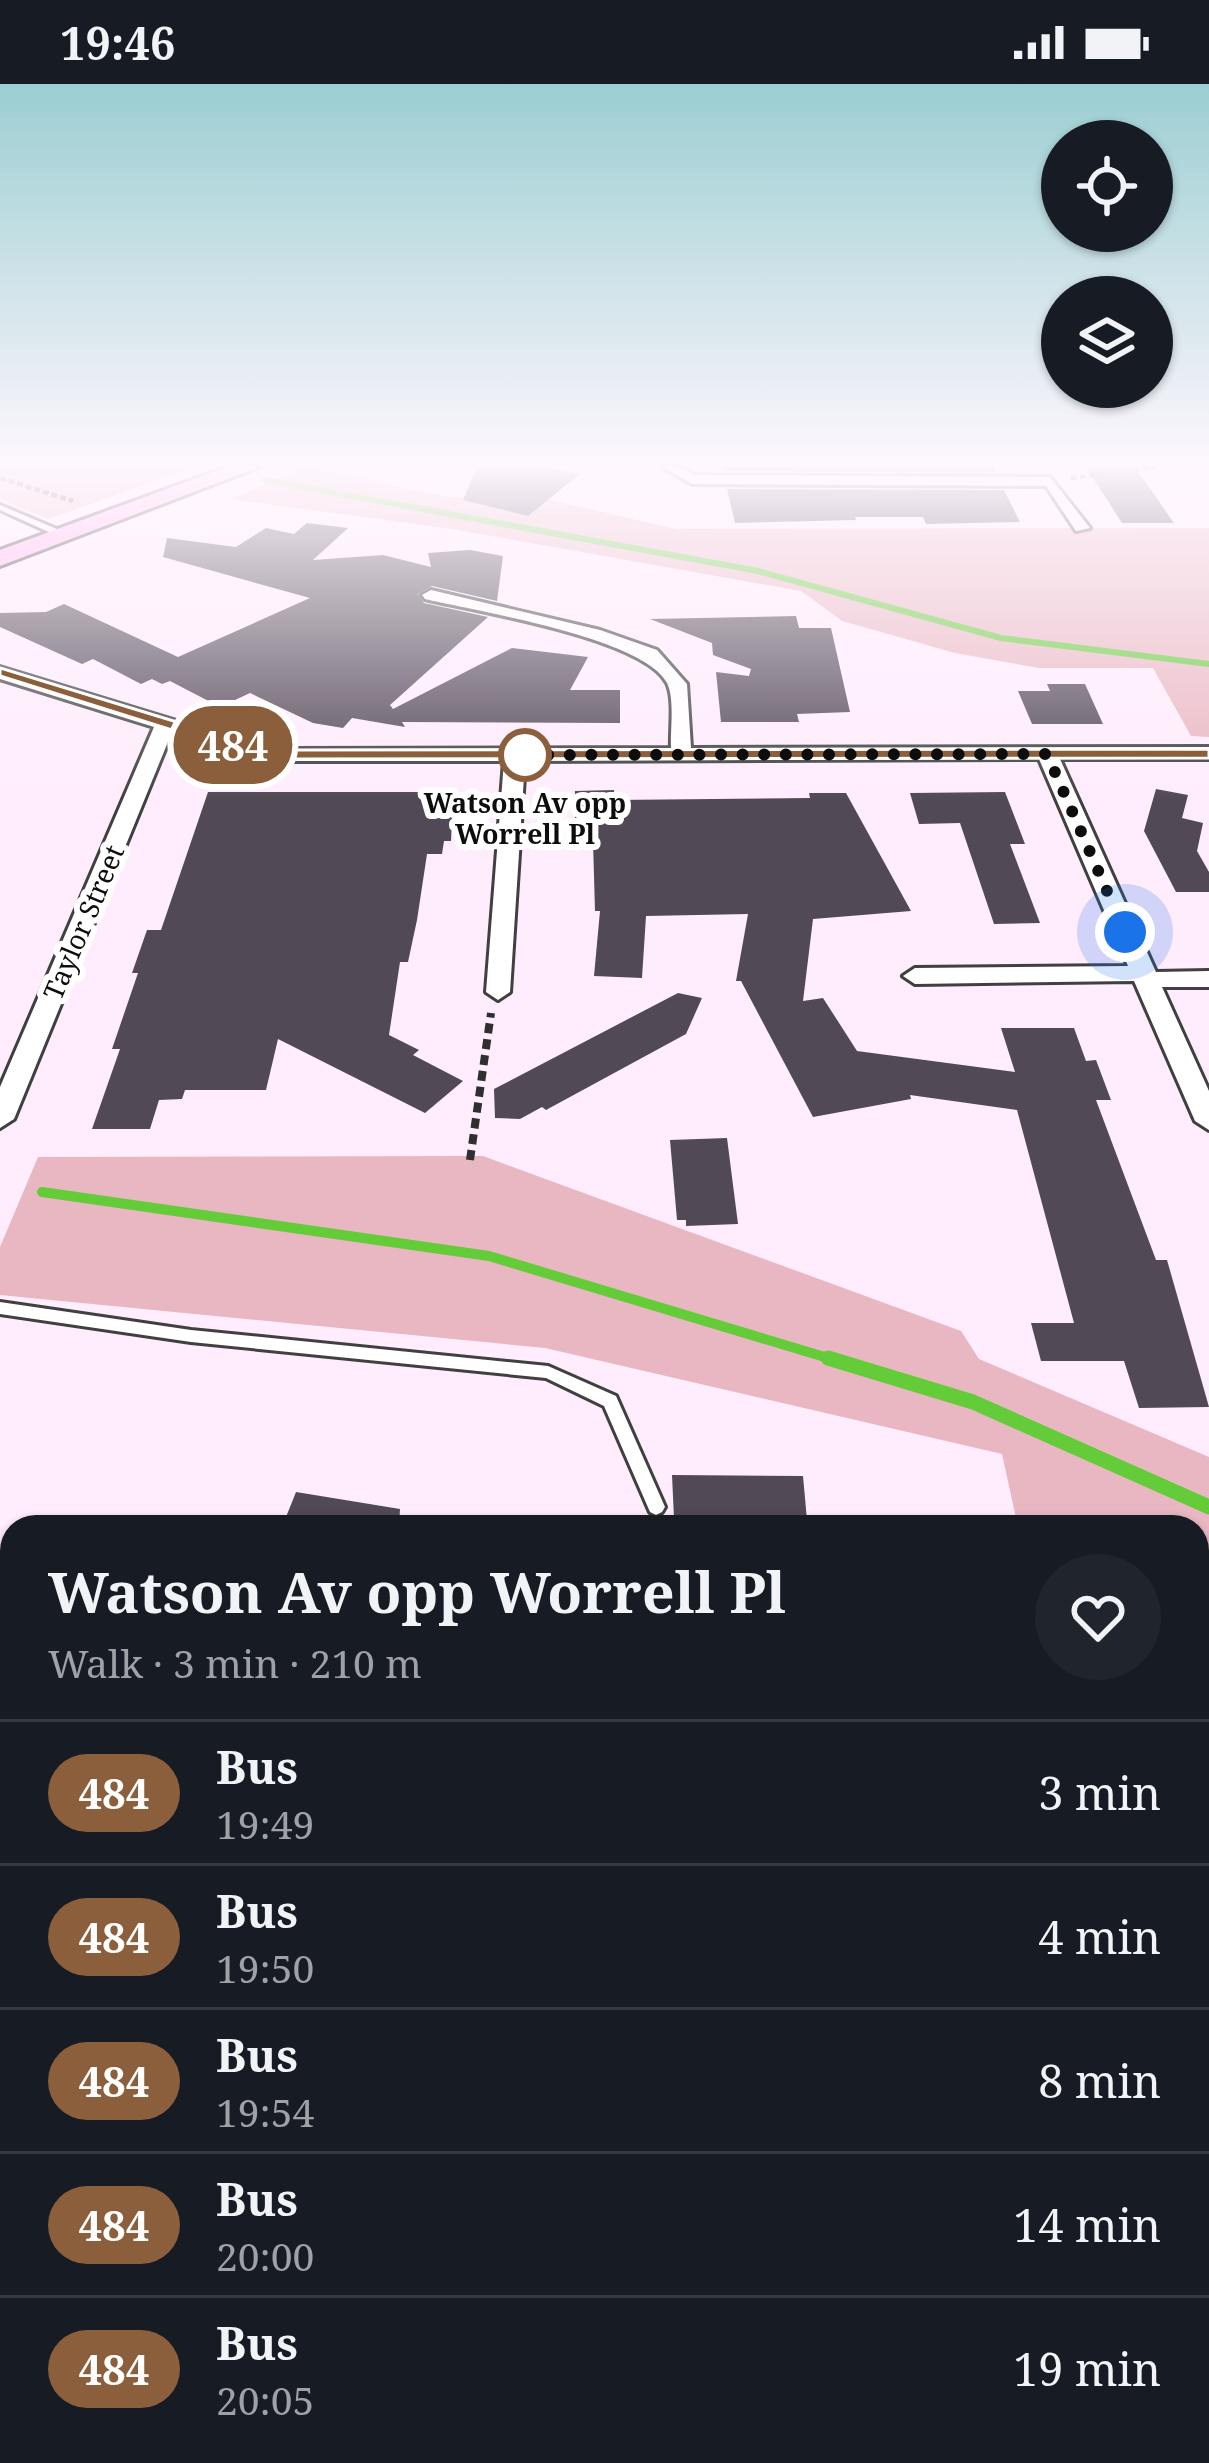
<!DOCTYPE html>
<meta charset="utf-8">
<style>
body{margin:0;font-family:"Noto Serif",serif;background:#20242c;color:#f1f3f6;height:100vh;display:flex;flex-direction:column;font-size:45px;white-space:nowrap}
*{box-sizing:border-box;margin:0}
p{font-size:39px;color:#9ea1a6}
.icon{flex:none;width:66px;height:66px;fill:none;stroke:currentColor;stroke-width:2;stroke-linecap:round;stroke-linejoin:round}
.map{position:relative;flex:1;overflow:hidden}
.drawer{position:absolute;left:0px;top:1431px;width:1209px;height:948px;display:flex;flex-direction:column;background:#171b24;border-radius:36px 36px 0 0;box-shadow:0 3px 9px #0004}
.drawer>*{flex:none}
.badge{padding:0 24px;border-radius:39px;font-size:42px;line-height:78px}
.tools{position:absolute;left:1041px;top:36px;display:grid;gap:24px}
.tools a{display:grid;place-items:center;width:132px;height:132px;border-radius:50%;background:#171b24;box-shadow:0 3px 9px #0004;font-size:60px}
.you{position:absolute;width:60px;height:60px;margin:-30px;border:9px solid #fff;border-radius:50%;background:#1a73e8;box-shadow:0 0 0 18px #1a73e833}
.map>.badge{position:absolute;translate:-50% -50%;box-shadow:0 0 0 6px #fff}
.round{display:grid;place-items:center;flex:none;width:126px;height:126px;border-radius:63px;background:#20242c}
.summary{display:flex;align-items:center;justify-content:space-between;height:204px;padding:0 48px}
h1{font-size:57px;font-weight:700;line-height:90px}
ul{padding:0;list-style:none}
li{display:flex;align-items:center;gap:36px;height:144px;padding:0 48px;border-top:3px solid #363941}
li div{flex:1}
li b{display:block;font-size:45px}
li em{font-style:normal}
li .badge{min-width:132px;font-weight:700;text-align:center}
.status{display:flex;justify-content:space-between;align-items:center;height:84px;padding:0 60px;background:#171b24;direction:ltr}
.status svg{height:33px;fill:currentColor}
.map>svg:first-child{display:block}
</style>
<div class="status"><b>19:46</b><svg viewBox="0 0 49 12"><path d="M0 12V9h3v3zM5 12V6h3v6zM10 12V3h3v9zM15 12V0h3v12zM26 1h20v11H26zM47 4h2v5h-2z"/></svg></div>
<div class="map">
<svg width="1209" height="2379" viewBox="0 0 1209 2379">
<rect width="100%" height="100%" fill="#ffedfd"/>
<g fill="#e9b7c2">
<path d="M0,383H196L48,435L0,415Z"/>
<path d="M307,383L449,413L550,416L676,445L1209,444V653L1191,652L1153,584H1039L955,569L842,537L801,507L452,445L230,415Z"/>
<path d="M483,1072L961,1247L979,1275L1209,1373V1596L1197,1594V1443H1018L1002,1370L545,1264L0,1211V1163L38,1073Z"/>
</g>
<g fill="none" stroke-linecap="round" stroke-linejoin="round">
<path stroke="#65cc39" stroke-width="6" d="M265,396L758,487L1001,554L1209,580"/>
<path stroke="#65cc39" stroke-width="10" d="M42,1108L489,1172L838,1277"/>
<path stroke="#65cc39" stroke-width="15" d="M828,1274L973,1318L1209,1423"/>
</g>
<g fill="#524956">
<path d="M477,383H545L580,390L528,432L463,416Z"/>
<path d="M722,383H992L995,388L723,387Z"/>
<path d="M1086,383H1135L1174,439H1122Z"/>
<path d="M727,405L1004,406L1020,438L926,440L923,433H855L856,436L735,439Z"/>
<path d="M307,439L348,444L313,476L383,471L431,483L428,469L470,466L503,472L497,517L432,502L418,510L424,519L488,533L390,621L393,625L512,564L588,573L570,606H620V639L402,638L405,643L352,634L343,644L313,639L250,609L220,623L170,597L162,600L152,595L141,600L93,575L82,580L0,543V529L46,528L64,520L178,573L310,514L163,473L167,454L236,463L266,444L294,450Z"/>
<path d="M796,532L799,544H831L850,628L797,630L799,638H721L716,588L749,592L751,585L713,571L712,559L650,535Z"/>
<path d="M1047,600H1085L1103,640H1032L1018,607H1050Z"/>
<path d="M1156,705L1188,711L1182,734L1203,739L1197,767L1209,788V808H1176L1144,747Z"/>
<path d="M614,706V716L810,714L809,709H846L911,827L813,835L803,917L823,914L857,967L1015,988L1001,944H1074L1086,977L1096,976L1111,1016H1096L1156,1176H1167L1209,1323L1139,1324L1124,1277H1041L1031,1239H1074L1017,1026L910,1011L911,1015L813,1033L741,897H736L748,830L646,832L642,894L594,892L600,827H595L593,757H575V707Z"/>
<path d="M208,708H453L451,757H444L442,770H427L417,836L408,878H400L389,951L419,966L413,971L463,997L425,1029L278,955L266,1006H185L182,1015L159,1016L150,1045H92L120,965H112L138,889H132L147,846H161Z"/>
<path d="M1005,708L1025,760H1010L1040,839L994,840L960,739L919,740L910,709Z"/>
<path d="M678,909L702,914L686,950L546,1026L542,1023L520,1035L495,1034L494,1005Z"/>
<path d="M727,1054L738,1140L686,1142V1136H677L670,1056Z"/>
<path d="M672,1391L803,1392L807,1436H769V1443H714L713,1436L674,1435Z"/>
<path d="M296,1408L400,1425L399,1443H282Z"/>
</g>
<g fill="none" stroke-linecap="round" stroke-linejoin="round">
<g stroke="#404040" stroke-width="6">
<g id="lane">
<path d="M0,421L66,449L67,451L60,453L0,426Z"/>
<path d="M0,1218L191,1246L548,1282L616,1312L665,1423L662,1428L656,1431L650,1428L604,1322L546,1294L191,1258L0,1230Z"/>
</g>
</g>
<g stroke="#404040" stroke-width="6">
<g id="street">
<path d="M662,383H680L695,391L1050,393L1090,444L1076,447L1046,402L692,400Z"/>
<path d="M431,506L600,546L657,566L687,600L691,664L1209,663V675H1060L1156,888L1209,887V903H1162L1209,1007V1046L1195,1037L1134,897L915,900L903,892L915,884L1128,882L1039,675L525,677L510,908L498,916L486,908L504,677H292L250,672L172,648L14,1035L0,1044V1003L154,643L0,595V583L252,660L292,665L671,664C670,646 675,615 667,599C644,554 476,527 425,515L422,511Z"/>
<rect x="554" y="2367" width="52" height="12"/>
</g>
</g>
<g stroke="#2f2f2f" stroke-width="6">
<path id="secondary" d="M227,383H259L0,482V466Z"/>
</g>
<g stroke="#2f2f2f" stroke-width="4.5" stroke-dasharray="6 3" stroke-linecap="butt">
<path d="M0,394L73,417"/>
<path d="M1071,394L1159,383"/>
</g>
<path stroke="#2f2f2f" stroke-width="8" stroke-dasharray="10 6" stroke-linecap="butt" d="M470,1076L491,929"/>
<use href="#lane" fill="#fff" fill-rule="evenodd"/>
<use href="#street" fill="#fff" fill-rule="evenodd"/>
<use href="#secondary" fill="#fea8ee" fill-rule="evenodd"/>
</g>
<linearGradient id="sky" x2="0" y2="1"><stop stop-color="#9bced2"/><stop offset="0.53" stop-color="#fff7fe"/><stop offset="1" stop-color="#fff7fe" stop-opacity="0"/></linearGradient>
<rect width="1209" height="716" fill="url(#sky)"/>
<path fill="#8b5e3c" stroke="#fff" stroke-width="3" d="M0,584L252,661L292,666L1209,665V674L292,675L245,669L0,592Z"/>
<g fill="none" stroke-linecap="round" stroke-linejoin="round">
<path stroke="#0d0d0d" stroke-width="12" stroke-dasharray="0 21.6" d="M525,671H515L1047,670L1125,848"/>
</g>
<circle fill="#fff" stroke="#8b5e3c" stroke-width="6" cx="525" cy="671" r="24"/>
<g text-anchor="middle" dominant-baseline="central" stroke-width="12" stroke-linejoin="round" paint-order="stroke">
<g font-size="27" font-weight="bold" fill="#0d0d0d" stroke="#fff">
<text x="525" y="718">Watson Av opp<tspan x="525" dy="31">Worrell Pl</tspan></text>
</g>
<g font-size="27" fill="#0d0d0d" stroke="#fff">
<text transform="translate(83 838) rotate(-67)">Taylor Street</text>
</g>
</g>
</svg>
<div class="tools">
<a><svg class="icon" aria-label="locate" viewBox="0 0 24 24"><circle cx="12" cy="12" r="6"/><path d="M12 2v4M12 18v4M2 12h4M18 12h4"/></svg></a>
<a><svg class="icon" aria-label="layers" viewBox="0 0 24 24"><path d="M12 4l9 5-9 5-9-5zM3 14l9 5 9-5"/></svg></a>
</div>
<div class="you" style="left:1125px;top:848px"></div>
<b class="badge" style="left:233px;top:661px;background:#8b5e3c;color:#fff">484</b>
<section class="drawer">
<div class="summary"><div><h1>Watson Av opp Worrell Pl</h1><p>Walk · 3 min · 210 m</p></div><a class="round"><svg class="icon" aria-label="heart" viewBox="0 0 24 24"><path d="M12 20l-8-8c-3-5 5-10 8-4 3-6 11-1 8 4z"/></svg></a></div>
<ul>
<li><span class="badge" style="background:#8b5e3c;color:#fff">484</span><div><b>Bus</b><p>19:49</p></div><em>3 min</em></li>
<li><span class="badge" style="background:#8b5e3c;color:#fff">484</span><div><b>Bus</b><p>19:50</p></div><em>4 min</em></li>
<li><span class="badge" style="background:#8b5e3c;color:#fff">484</span><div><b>Bus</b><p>19:54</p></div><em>8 min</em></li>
<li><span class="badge" style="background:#8b5e3c;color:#fff">484</span><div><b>Bus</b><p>20:00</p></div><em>14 min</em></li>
<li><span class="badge" style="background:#8b5e3c;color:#fff">484</span><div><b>Bus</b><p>20:05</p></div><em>19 min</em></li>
</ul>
</section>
</div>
